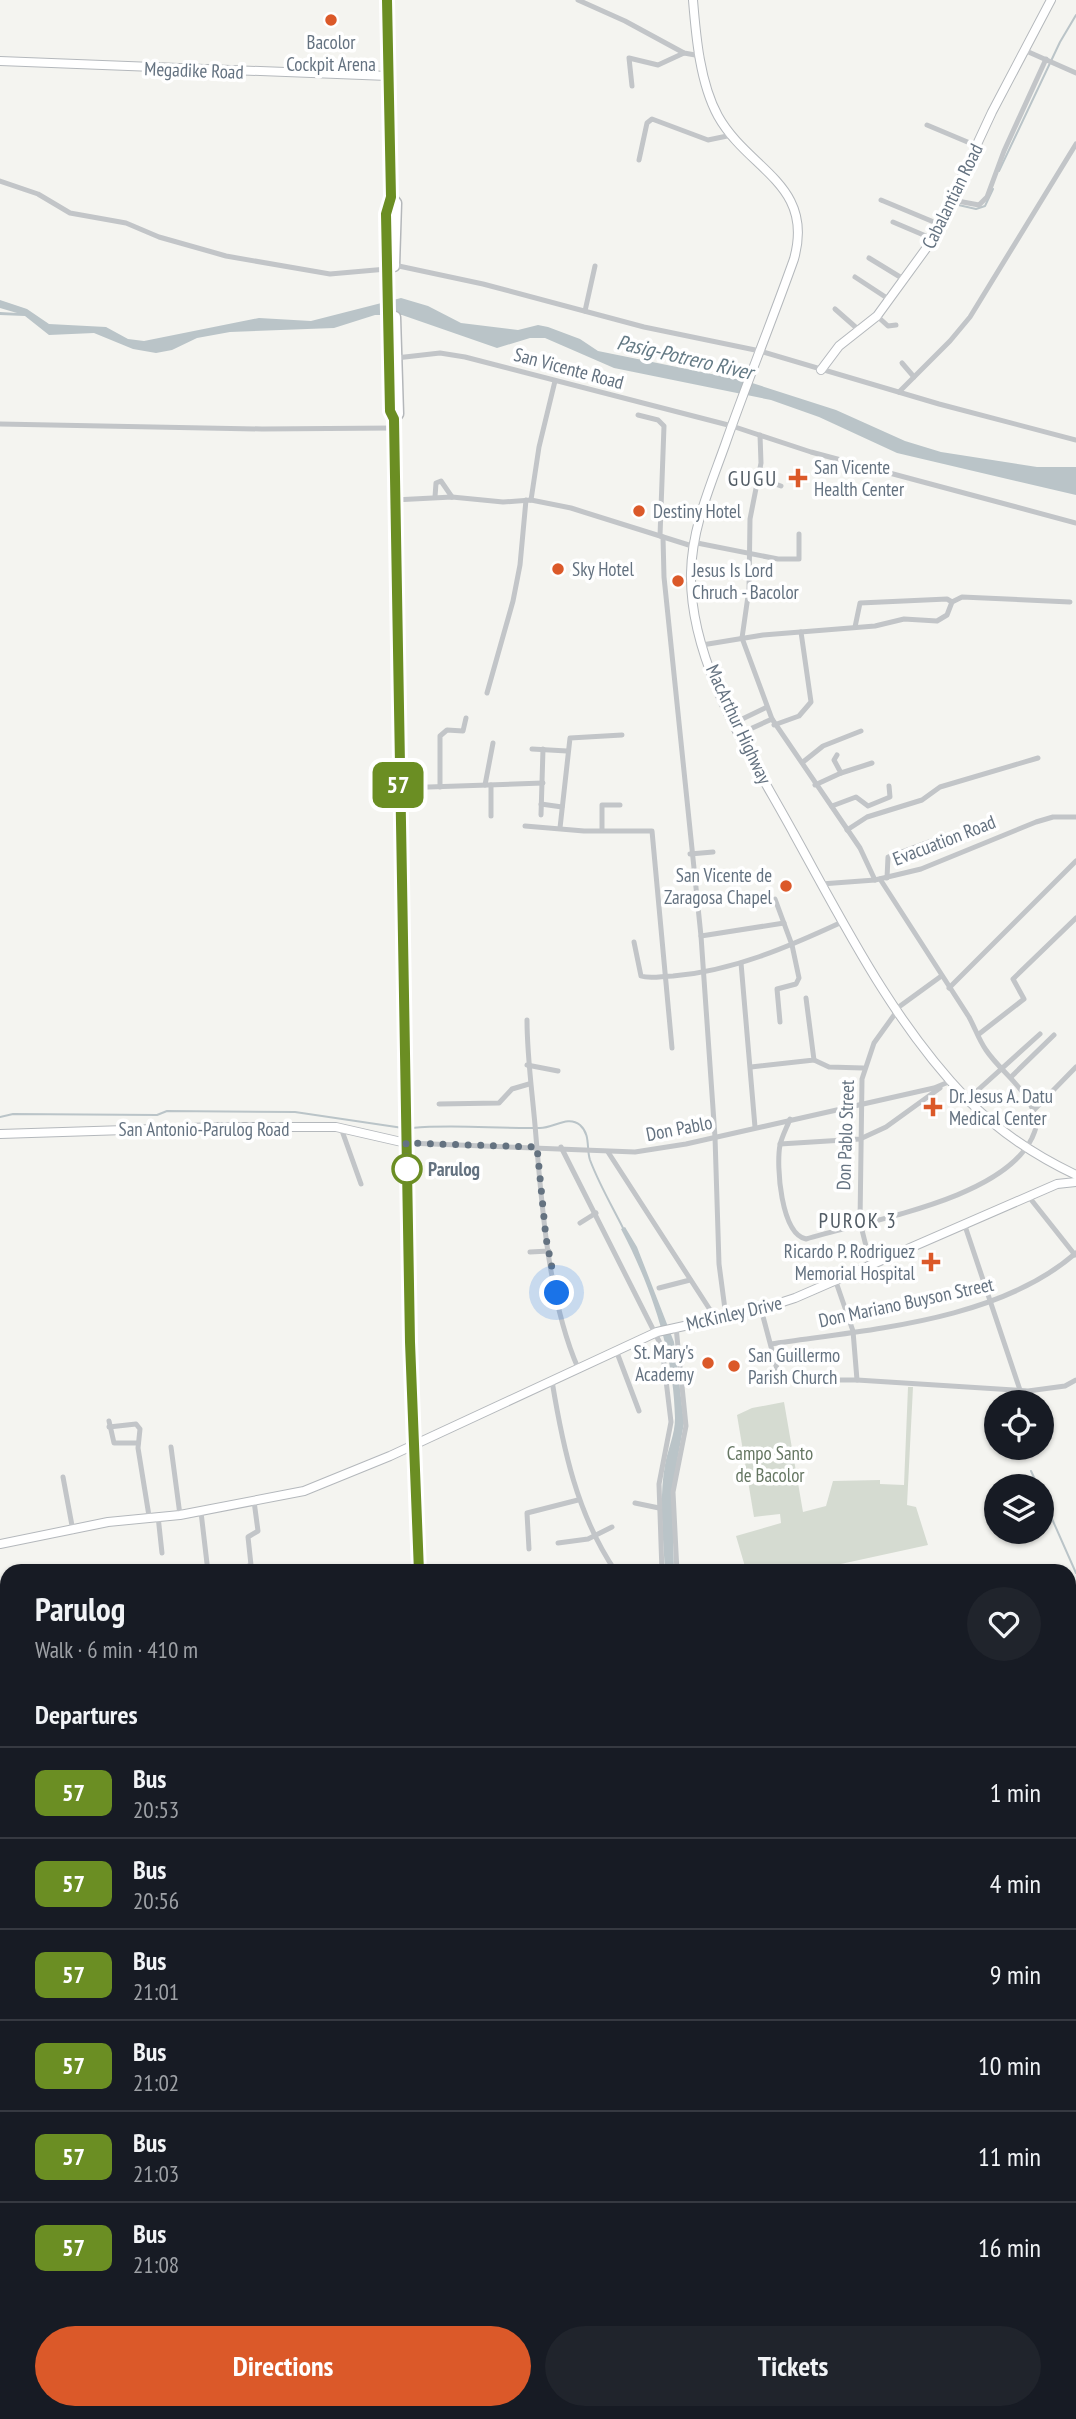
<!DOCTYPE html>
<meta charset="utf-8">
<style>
body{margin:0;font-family:"PT Sans Narrow",sans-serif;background:#20242c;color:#f1f3f6;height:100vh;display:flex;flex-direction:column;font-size:26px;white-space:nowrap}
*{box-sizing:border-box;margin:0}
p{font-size:23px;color:#9ea1a6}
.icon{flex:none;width:38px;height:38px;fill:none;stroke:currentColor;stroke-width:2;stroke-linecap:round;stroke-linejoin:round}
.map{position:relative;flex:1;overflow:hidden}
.details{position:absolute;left:0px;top:1564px;width:1076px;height:856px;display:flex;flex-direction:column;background:#171b24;border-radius:21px 21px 0 0;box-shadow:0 2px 5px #0004}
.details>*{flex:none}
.badge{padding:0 14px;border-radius:10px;font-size:24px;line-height:46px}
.buttons{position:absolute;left:984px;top:1390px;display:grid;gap:14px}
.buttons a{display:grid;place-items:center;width:70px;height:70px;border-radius:50%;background:#171b24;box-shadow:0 2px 5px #0004;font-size:35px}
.you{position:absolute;width:35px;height:35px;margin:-18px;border:5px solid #fff;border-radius:50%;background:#1a73e8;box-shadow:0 0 0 10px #1a73e833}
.map>.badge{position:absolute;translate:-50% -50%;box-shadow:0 0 0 4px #fff}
h2{padding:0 35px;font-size:26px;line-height:63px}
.round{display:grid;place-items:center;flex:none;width:74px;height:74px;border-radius:37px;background:#20242c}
.head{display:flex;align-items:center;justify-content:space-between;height:119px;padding:0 35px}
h1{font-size:33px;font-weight:700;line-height:52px}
.cta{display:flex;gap:14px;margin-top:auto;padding:14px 35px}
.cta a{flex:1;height:80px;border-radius:42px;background:#db5929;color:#fff;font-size:28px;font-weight:700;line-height:80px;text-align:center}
.cta a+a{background:#20242c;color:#f1f3f6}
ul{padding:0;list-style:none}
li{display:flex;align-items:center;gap:21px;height:91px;padding:0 35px;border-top:2px solid #363941}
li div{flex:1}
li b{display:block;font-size:26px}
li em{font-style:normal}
li .badge{min-width:77px;font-weight:700;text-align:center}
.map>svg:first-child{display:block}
</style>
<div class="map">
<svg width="1076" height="2419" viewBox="0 0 1076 2419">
<rect width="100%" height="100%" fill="#f4f4f0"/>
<path fill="#d5dbd1" d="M908,1387H913L907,1505L916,1507L928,1545L827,1567L828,1571H742L746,1570L736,1536L781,1523L780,1514L754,1517L737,1415L752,1408L784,1402L803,1512L826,1506L833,1481L880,1480V1484L904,1485Z"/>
<g fill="#bac4c8">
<path d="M401,298L428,306L461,323L518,330L538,325L548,327L580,339L598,351L746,381L836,410L905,441L941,452L1037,467H1076V495L897,453L819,417L771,400L614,368L545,338H530L497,348L402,315H375L334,328L230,332L197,338L172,350L156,353L133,349L94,333L49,335L25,316L0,315V312L17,313L0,308V300L27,309L49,324L106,327L128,339L144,341L259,318L311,321Z"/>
<path d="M625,1227L637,1247L674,1342L678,1372L684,1423L672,1490L674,1571H665C663,1537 659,1498 665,1465C668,1448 675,1435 675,1418C674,1353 651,1286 621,1229Z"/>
</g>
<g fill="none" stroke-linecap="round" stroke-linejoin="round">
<g stroke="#bac4c8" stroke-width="2">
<path d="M999,171L1060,42L1076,15"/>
<path d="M954,204L976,209L985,206L993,189"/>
<path d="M0,1117L13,1114L157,1115L167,1111L295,1112L403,1128"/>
<path d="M412,1128C455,1124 497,1129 540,1128C554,1128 568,1115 580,1125C591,1135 586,1148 590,1160C599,1184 612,1206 623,1228"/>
<path d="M1031,1471L1038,1486"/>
<path d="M1041,1494L1076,1573"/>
<path d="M1069,1917L1076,1922"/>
</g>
<g stroke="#b4b8bc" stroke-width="10">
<g id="secondary">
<path d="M693,0C696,37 700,83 718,116C748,170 815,184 794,259C772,321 747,382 725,445C710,487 692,527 691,573C689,664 752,757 794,834C845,926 893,1022 967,1099C998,1131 1036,1156 1076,1175"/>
<path d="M0,61L388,76"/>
<path d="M821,370L839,346L877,316L933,239L992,112L1051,0"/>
<path d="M0,1134L219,1127H336L406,1143"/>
<path d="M0,1544L108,1522L180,1515L304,1491L390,1456L657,1332L761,1309L795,1298L1057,1184L1076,1182"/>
<path d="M1069,2043L1076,2044"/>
<path d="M1069,2158L1076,2159"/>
<path d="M0,2243L7,2245"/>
</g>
</g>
<g stroke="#b4b7ba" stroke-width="13">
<g id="highway">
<path d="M387,0L391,197L386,214L390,411L394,419L410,1342L419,1572"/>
<path d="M391,197L396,203L394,266"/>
<path d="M394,419L398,414L395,317"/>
<path d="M461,2413L462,2419"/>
</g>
</g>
<g stroke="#c2c5c8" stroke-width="5">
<path d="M578,0L625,21L684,53L701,56"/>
<path d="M1024,50L1076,73"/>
<path d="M632,86L629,58L658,65L684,53"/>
<path d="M927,125L977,146"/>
<path d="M639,160L647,123L652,119L708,140L732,135"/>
<path d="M0,181L38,194L70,213L126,223L159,237L226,256L330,274L387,269"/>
<path d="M881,200L941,225"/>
<path d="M952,200L979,205L987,197L1004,151L1046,59"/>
<path d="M893,222L933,239"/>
<path d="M869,258L905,280"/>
<path d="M394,265L483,284L644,327L760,351L939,404L1076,440"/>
<path d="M855,277L890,300"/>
<path d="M835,309L860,331"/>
<path d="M585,311L595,266"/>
<path d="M877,316L888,326L896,325"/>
<path d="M396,358L440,353L465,357L732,426L811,452L1076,523"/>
<path d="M902,363L914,377"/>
<path d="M899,392L950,341L970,317L1076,144"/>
<path d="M638,415L658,420L664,426L660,536"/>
<path d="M0,424L262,429L394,428"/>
<path d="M760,435L761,463L750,519L749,589L742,638L772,719"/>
<path d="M758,478L781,486"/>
<path d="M435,497L436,483L441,481L452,497"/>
<path d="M394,500L452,497L503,502L531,500L571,508L692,546"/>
<path d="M531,500L539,447L555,381"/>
<path d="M663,537L664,577L701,936L715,1137L719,1264L726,1317"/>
<path d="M692,542L778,559H799V534"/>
<path d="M855,627L860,603L947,599L952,602L962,597L1070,602"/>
<path d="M702,645L763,635L875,626L904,619L937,621L947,615L952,602"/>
<path d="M487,693L513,601L520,565L526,500"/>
<path d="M734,723L767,707"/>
<path d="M774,725L799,716L811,702L801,632"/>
<path d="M739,734L772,719L860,848L875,880"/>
<path d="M532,749L567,751"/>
<path d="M803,762L823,746L861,731"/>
<path d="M841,773L872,763"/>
<path d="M485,785L493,743"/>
<path d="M491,785V816"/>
<path d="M815,785L841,773L834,760L837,755"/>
<path d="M440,787V736L447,730L463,731L466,718"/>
<path d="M399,788L543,783"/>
<path d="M541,804L562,807"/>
<path d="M832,806L856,797L868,806L890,797L889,786"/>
<path d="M541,815L543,749"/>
<path d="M525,826L584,831H652L672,1048"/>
<path d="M560,828L570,738L622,735"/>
<path d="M602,830V805H620"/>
<path d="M847,830L867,817L922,800L940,787L1038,758"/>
<path d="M690,854L713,852"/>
<path d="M887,878L888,857L934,840"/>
<path d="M821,884L875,880L921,869L1036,822L1053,817H1076"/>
<path d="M775,899L792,945L799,978L796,984L777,989L780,1022"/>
<path d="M701,936L784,923"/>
<path d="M634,942L641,976C650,979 662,976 673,976C733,971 788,947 842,922"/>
<path d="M741,963L755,1127"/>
<path d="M949,988L1076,861"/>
<path d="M896,1009L940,977"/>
<path d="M527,1020C527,1059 533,1097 536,1137C542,1209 549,1302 578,1368"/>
<path d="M979,1034L1024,999L1013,979L1076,918"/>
<path d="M814,1060L829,1067L863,1068"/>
<path d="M527,1065L558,1071"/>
<path d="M751,1067L814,1060L806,998"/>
<path d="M1011,1077L1054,1035"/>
<path d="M968,1099L1040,1034"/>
<path d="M439,1104L499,1103L512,1089L529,1084"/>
<path d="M1033,1111L1076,1067"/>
<path d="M790,1119C787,1127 782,1136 780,1145C776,1166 781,1234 806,1239C868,1220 1002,1200 1032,1138C1034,1133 1037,1128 1036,1123C1033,1092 1002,1074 986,1050C979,1040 975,1028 969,1017C939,971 910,925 880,879"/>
<path d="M341,1128L361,1184"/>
<path d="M407,1143L635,1152L686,1144L934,1088L951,1081"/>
<path d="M780,1144L860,1139L886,1127L940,1088"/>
<path d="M561,1147L662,1347L671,1422L659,1484L662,1572"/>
<path d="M608,1152L716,1319"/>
<path d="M1029,1197L1075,1255"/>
<path d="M580,1223L596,1213"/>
<path d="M965,1226L1020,1390"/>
<path d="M530,1252L549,1251"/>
<path d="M871,1266L860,1222L862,1079L874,1043L897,1011"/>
<path d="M836,1282L853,1331L857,1380"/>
<path d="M659,1288L690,1280"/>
<path d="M761,1309L778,1373L788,1380H857L1028,1391L1065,1386L1076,1380"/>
<path d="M676,1327L686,1426L673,1492L677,1572"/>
<path d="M771,1344C871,1329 998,1321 1076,1253"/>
<path d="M616,1350L639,1411"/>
<path d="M552,1381C563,1448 577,1515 616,1572"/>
<path d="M109,1421L114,1443H138"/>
<path d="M109,1427L136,1424L140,1429L138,1448L149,1516"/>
<path d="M171,1447L180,1515"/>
<path d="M63,1477L73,1531"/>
<path d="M635,1503L659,1508"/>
<path d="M201,1512L208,1572"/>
<path d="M158,1516L162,1553"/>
<path d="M558,1543L588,1539L612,1527"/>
<path d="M529,1549L527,1513L578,1500"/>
<path d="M231,1572L251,1565L248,1537L258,1531L254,1501"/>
<path d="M1069,1926L1076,1931"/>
<path d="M1069,2017L1076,2015"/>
<path d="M0,2021H7"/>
<path d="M171,2413L175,2419"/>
<path d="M631,2413L634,2419"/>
<path d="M287,2419L299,2413"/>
</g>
<use href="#secondary" stroke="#fff" stroke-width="8"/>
<use href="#highway" stroke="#fff" stroke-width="10"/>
</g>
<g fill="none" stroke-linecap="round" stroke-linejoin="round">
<g stroke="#fff" stroke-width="16">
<path id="line" d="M387,0L391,197L386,214L390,411L394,419L410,1342L419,1572"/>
</g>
<use href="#line" stroke="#6b8e23" stroke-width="10"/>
<path stroke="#647280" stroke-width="7" stroke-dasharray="0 12.6" d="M407,1169L406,1143L537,1147L546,1238L557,1293"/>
</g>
<g fill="#db5929" stroke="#fff" stroke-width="2.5">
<circle cx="331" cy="20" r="7"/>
<path d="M794.5 467.5h7v7h7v7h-7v7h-7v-7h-7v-7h7z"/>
<circle cx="639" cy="511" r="7"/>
<circle cx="558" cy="569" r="7"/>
<circle cx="678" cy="581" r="7"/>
<circle cx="786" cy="886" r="7"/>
<path d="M929.5 1096.5h7v7h7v7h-7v7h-7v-7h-7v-7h7z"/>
<path d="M927.5 1251.5h7v7h7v7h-7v7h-7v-7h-7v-7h7z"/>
<circle cx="708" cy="1363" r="7"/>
<circle cx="734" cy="1366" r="7"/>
</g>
<circle fill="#fff" stroke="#6b8e23" stroke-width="3.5" cx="407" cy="1169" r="14"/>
<g text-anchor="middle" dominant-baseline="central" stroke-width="7" stroke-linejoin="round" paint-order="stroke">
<g font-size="19" fill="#647280" stroke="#fff" text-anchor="start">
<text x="331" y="42" text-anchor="middle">Bacolor<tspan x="331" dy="22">Cockpit Arena</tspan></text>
<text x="814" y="467">San Vicente<tspan x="814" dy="22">Health Center</tspan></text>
<text x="653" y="511">Destiny Hotel</text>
<text x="572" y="569">Sky Hotel</text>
<text x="692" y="570">Jesus Is Lord<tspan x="692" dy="22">Chruch - Bacolor</tspan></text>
<text x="772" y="875" text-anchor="end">San Vicente de<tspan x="772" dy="22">Zaragosa Chapel</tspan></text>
<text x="949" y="1096">Dr. Jesus A. Datu<tspan x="949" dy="22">Medical Center</tspan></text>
<text x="915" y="1251" text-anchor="end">Ricardo P. Rodriguez<tspan x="915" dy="22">Memorial Hospital</tspan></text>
<text x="694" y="1352" text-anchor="end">St. Mary's<tspan x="694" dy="22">Academy</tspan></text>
<text x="748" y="1355">San Guillermo<tspan x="748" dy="22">Parish Church</tspan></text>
</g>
<g font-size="19" fill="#647280" stroke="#fff">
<text transform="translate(194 70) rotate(2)">Megadike Road</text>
<text transform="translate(952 196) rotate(-64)">Cabalantian Road</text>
<text transform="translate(569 368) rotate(15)">San Vicente Road</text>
<text transform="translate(739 724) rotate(65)">MacArthur Highway</text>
<text transform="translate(944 840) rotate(-21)">Evacuation Road</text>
<text transform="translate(679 1128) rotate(-11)">Don Pablo</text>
<text x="204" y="1129">San Antonio-Parulog Road</text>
<text transform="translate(845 1135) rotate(-88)">Don Pablo Street</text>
<text transform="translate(906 1302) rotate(-12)">Don Mariano Buyson Street</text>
<text transform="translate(734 1313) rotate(-13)">McKinley Drive</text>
</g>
<g font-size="19" font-weight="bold" fill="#647280" stroke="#fff" text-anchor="start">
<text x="428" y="1169">Parulog</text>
</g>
<g font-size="19" fill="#667763" stroke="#fff">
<text x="770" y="1453">Campo Santo<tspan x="770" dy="22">de Bacolor</tspan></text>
</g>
<g font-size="21" font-style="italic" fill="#647a85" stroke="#fff">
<text transform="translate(685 357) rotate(13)">Pasig-Potrero River</text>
</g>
<g font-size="21" letter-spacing="2" fill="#525c65" stroke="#fff">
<text x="753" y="478">GUGU</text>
<text x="858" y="1220">PUROK 3</text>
</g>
</g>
</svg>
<div class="buttons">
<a><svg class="icon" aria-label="locate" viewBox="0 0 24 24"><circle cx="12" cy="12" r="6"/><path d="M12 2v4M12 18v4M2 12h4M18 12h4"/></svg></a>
<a><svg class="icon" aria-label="layers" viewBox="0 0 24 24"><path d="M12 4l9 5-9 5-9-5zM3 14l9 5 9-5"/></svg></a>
</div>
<div class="you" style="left:557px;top:1293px"></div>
<b class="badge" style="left:398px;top:785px;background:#6b8e23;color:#fff">57</b>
<section class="details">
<div class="head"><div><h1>Parulog</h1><p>Walk · 6 min · 410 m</p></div><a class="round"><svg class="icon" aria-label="heart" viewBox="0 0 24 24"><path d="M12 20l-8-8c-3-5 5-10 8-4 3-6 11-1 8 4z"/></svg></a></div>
<h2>Departures</h2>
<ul>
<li><span class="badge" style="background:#6b8e23;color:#fff">57</span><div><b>Bus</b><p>20:53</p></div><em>1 min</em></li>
<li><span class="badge" style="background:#6b8e23;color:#fff">57</span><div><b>Bus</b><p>20:56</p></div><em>4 min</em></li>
<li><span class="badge" style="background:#6b8e23;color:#fff">57</span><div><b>Bus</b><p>21:01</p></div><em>9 min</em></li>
<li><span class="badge" style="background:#6b8e23;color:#fff">57</span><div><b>Bus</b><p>21:02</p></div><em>10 min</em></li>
<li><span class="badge" style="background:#6b8e23;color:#fff">57</span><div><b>Bus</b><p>21:03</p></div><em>11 min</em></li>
<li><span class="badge" style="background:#6b8e23;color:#fff">57</span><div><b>Bus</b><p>21:08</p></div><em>16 min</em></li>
</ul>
<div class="cta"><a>Directions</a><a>Tickets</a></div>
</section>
</div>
